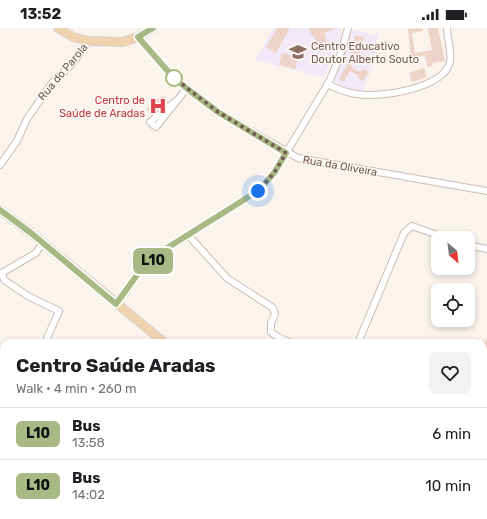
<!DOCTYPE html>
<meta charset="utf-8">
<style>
body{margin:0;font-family:Rubik,sans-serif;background:#f2f2f2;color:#202124;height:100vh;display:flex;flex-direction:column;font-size:15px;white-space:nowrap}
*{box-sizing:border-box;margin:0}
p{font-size:13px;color:#757577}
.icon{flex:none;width:22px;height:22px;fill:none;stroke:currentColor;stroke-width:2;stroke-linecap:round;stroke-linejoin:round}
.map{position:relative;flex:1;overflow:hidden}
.sheet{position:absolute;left:0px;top:311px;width:487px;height:180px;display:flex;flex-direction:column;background:#fff;border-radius:12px 12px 0 0;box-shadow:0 2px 6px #0003}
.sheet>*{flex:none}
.badge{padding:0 8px;border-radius:6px;font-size:14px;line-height:26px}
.needle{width:26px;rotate:152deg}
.fabs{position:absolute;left:431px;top:203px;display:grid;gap:8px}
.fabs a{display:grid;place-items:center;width:44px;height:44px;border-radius:8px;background:#fff;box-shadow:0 2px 6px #0003;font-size:20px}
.you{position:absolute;width:20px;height:20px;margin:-10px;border:3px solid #fff;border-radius:50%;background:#1a73e8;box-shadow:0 0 0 6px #1a73e833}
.map>.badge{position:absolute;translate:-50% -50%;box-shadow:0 0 0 2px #fff}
.round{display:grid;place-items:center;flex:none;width:42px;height:42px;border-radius:8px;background:#f2f2f2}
.head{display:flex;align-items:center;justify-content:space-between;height:68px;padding:0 16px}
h1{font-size:19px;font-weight:700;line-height:30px}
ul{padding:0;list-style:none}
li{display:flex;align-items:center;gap:12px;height:52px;padding:0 16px;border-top:1px solid #e0e0e0}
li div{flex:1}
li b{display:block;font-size:15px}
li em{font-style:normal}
li .badge{min-width:44px;font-weight:700;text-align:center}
.status{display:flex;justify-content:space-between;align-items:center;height:28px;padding:0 20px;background:#fff;direction:ltr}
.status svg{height:11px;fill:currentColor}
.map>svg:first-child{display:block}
</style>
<div class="status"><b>13:52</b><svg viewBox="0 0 49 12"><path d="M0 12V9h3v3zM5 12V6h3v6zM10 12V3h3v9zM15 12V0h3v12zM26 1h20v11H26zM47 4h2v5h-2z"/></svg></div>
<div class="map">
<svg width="487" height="491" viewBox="0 0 487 491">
<rect width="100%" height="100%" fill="#fbf4ed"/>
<g fill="#f1e9f8">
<path d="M274,0H342L338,19L336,20L324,49L255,32Z"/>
<path d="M350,1L378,8L373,36L362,64L331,55L341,34Z"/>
</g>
<g fill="#edd3c8">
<path d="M277,0H290L276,25L266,19Z"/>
<path d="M309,0H337L324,5L329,21L319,24L314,8H312Z"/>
<path d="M422,0L423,3L412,5L415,25L432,22L428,0H438L445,33L432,35V38L427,39L425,27L411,30L408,1Z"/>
<path d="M355,7L364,9L359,27L351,25Z"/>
<path d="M282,25L298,29L295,41L279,37Z"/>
<path d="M348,35L353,38L352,40L361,44L363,41L369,44L363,53L358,50L359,48L350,43L344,54L339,51Z"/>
<path d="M424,40L427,49L412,54L409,45Z"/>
<path d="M163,67L168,73L152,87L146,81Z"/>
<path d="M486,311H487V345L483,344V321Z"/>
</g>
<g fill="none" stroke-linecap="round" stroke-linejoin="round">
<g stroke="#ccbcb4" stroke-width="8">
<g id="minor">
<path d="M138,9L173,49L190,63L218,84L298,130L487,163"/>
<path d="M327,56C337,61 346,65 357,66C380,70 443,61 450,34C452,26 447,9 447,0"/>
<path d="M177,72L150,94L153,97L156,99L187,60"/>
<path d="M0,137L17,113L27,91L52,55L72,36L89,13"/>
<path d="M189,208L227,250L273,280L275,286L271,295V304L276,308L291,315"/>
<path d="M468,217L487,221"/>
<path d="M2,245L4,252L28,268L59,283L45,315"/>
<path d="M0,246L36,225L43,214"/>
<path d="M116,276L125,265L137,247L167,220L258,163L274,145L330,52L341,25L348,0"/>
<path d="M358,315L404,205L412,198L446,210"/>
<path d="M0,344L4,346"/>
<path d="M483,362L487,365"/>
<path d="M116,487L119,491"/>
<path d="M167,487L171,491"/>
<path d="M123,491L130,487"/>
</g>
</g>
<g stroke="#d8d1cf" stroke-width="10">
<g id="major">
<path d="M58,0L73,9L89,13L123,14L138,9L153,0"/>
<path d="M0,182L31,205L165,315"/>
<path d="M384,487L391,491"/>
</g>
</g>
<use href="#minor" stroke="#fff" stroke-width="6"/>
<use href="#major" stroke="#f1d2ae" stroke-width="8"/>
</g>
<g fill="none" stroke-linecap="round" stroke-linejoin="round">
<g stroke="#fff" stroke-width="9">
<path id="line" d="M0,182L31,205L116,276L137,247L167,220L258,163L274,145L286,125L218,84L190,63L173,49L138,9L153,0"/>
</g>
<use href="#line" stroke="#a9b985" stroke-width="6"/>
<path stroke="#745b52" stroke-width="4" stroke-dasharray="0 7.2" d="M174,50L173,49L218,84L286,125L274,145L258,163"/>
</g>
<defs>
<g id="school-bare" transform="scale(1.38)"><path d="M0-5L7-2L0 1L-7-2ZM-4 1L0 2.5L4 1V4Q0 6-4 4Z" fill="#8d6e63" stroke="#fdf8f3" stroke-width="2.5" paint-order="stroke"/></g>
<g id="hospital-bare" transform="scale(1.38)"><path d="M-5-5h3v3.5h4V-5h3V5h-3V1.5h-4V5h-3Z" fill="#e0444e" stroke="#fdf8f3" stroke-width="2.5" paint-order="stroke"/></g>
</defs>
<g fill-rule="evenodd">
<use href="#school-bare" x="298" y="24"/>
<use href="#hospital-bare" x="158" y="78"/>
</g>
<circle fill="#fff" stroke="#a9b985" stroke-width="2" cx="174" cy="50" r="8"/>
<g text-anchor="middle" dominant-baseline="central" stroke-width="3" stroke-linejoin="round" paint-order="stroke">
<g font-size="11" fill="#785e54" stroke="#fdf8f3" text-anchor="start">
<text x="311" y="18">Centro Educativo<tspan x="311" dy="13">Doutor Alberto Souto</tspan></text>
</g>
<g font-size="11" fill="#745b52" stroke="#fdf8f3">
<text transform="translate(63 44) rotate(-50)">Rua do Parola</text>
<text transform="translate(340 138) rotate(10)">Rua da Oliveira</text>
</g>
<g font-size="11" fill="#be3a42" stroke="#fdf8f3" text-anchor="end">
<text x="145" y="72">Centro de<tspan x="145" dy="13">Saúde de Aradas</tspan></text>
</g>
</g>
</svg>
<div class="fabs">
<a><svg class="needle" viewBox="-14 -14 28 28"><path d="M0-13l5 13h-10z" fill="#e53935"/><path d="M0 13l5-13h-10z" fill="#757577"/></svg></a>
<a><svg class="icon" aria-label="locate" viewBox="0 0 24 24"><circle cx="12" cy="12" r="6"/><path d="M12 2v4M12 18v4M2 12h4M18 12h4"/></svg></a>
</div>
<div class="you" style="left:258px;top:163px"></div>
<b class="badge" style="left:153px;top:233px;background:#a9b985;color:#111">L10</b>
<section class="sheet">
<div class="head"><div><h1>Centro Saúde Aradas</h1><p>Walk · 4 min · 260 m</p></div><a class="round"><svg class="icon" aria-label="heart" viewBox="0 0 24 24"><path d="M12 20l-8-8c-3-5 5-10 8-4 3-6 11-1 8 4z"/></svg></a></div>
<ul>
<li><span class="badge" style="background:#a9b985;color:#111">L10</span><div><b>Bus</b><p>13:58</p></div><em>6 min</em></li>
<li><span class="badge" style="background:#a9b985;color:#111">L10</span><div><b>Bus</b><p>14:02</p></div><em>10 min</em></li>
</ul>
</section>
</div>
